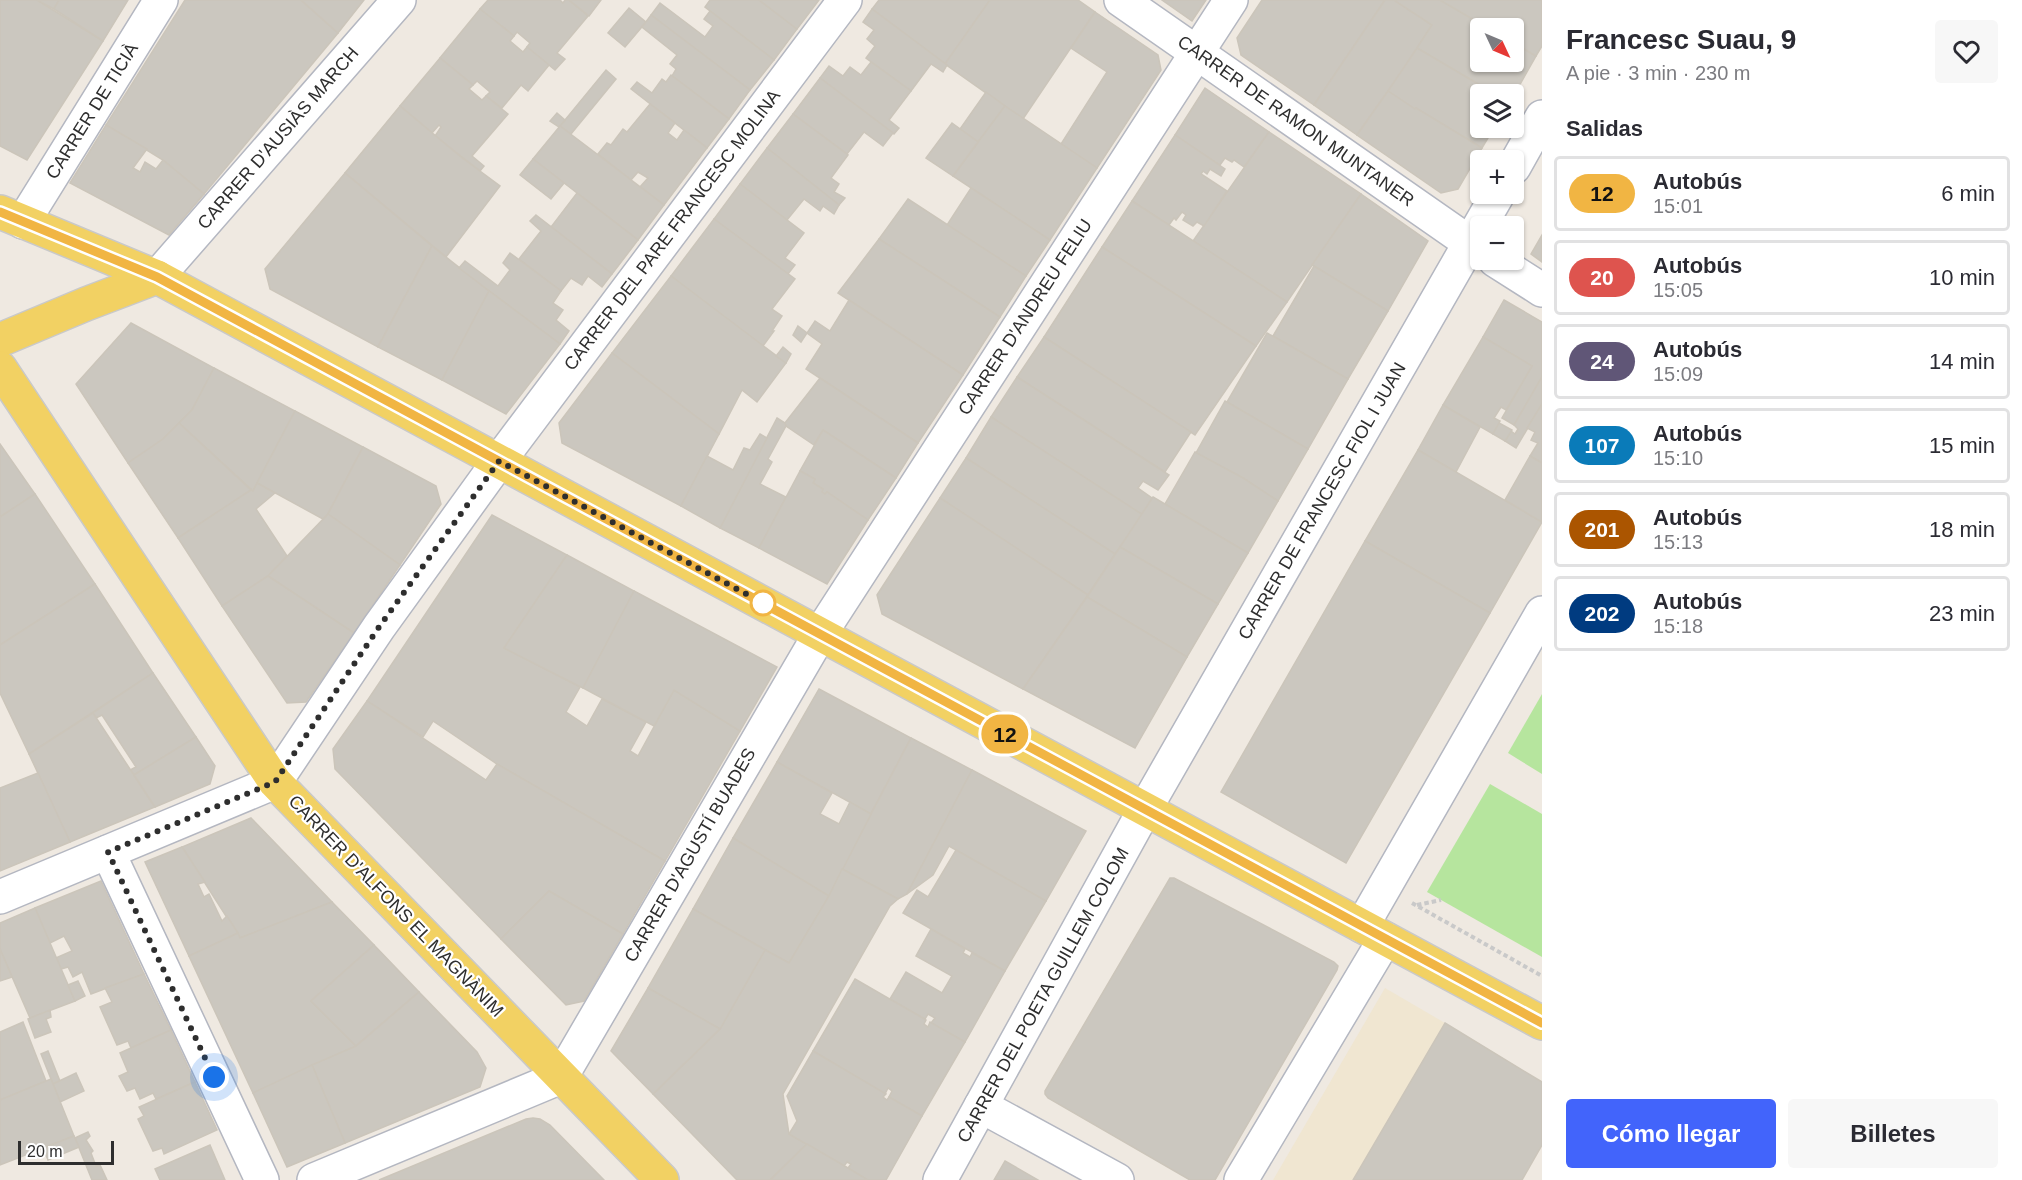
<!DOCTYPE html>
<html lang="es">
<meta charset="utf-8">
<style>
body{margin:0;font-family:Arial,sans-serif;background:#f7f7f7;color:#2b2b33;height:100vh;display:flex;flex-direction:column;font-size:22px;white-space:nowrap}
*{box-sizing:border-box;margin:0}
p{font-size:20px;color:#7c7c81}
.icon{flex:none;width:33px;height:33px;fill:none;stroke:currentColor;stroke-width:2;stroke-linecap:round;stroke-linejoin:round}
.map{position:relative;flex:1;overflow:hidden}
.panel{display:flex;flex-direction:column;background:#fff;width:480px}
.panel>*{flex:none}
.badge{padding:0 12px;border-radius:20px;font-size:21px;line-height:39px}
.needle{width:39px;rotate:134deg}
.controls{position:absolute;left:1470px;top:18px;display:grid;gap:12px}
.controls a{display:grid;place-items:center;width:54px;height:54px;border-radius:6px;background:#fff;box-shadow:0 2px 4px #0004;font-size:30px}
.scale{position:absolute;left:18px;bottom:15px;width:96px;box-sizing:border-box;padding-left:6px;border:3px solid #2e2e2e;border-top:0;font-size:16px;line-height:21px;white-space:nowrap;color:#2e2e2e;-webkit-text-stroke:4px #fff;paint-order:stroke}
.you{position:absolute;width:30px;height:30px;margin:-15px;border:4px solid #fff;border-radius:50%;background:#1a73e8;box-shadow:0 0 0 9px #1a73e833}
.map>.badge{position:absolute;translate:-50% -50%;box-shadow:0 0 0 3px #fff}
h2{padding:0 24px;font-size:22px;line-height:54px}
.round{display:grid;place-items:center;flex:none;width:63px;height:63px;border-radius:6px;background:#f7f7f7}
.head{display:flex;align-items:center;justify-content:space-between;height:102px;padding:0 24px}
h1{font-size:28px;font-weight:700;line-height:45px}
.cta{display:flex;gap:12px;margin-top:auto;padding:12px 24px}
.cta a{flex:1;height:69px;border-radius:6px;background:#4264fb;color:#fff;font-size:24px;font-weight:700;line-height:69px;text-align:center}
.cta a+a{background:#f7f7f7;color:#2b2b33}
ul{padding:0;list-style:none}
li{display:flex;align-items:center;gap:18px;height:75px;margin:0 12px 9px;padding:0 12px;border:3px solid #e1e1e2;border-radius:6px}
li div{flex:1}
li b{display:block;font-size:22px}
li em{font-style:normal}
li .badge{min-width:66px;font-weight:700;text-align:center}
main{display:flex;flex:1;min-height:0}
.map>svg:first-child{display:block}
</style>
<main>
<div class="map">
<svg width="1542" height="1180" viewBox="0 0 1542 1180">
<rect width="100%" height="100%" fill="#efe9e1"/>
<path fill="#f0e6d1" d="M1385,988L1445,1023L1353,1180H1273Z"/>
<g fill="#b6e59e">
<path d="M1542,694V774L1508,753Z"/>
<path d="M1490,784L1542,814V957L1427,892Z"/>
</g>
<g fill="#cbc7bf" stroke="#cbc5ba" stroke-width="1.5">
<path d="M0,0H37L103,41L27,160L0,146Z"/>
<path d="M37,0H59L54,9Z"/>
<path d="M59,0H128L103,41L54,9Z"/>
<path d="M185,0H301L338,33L204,194L163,160L106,125Z"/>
<path d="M301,0H364L338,33Z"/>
<path d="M488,0H560L563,3L565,0H569L588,16L557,53L565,59L555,70L527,47L530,43L517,32L514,36L480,9Z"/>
<path d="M569,0H601L589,16Z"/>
<path d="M710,0H759L797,29L774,60L705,7Z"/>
<path d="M759,0H819L797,29Z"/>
<path d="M879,0H990L945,64L872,9Z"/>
<path d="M990,0H1078L1095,12L1023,119L945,64Z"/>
<path d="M1162,0H1206L1192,21Z"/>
<path d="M1262,0H1385L1314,105L1241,55L1237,38Z"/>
<path d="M1385,0H1394L1432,25L1401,73L1357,135L1314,105Z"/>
<path d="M1394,0H1440L1488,28H1480V62H1514V43L1536,56L1514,95L1495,94L1417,48L1432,25Z"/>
<path d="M1440,0H1542V46L1536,56L1514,43V28H1488Z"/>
<path d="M660,3L705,37L713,26L704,19L710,11L774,60L750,90L651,15Z"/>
<path d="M629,8L646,22L625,47L608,33Z"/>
<path d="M480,9L514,36L510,41L523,52L527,47L549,65L528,91L521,85L502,108L486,96L490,92L477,81L473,85L440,58Z"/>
<path d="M872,9L947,65L943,72L931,64L911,91L866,58L875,46L867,39L874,30L863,22Z"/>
<path d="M1095,12L1158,55L1161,70L1097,168L1061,144L1107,72L1071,48Z"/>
<path d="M651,15L750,90L729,119L672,76L676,69L670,64L677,55L642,27Z"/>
<path d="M1417,48L1495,94H1480V128H1494L1482,148L1416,108L1415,109L1388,91Z"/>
<path d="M440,58L473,85L469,89L482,100L486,96L508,114L472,156L484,166L480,171L435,136L441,127L439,125L432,133L400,106Z"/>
<path d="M871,62L911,91L889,120L899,128L894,134L820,78L829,66L843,76L850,67L861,75Z"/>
<path d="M606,70L616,79L571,134L560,126Z"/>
<path d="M671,75L729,119L707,148L631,89L637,82L652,93L662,79L666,82Z"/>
<path d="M820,78L893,133L883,146L864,132L847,154L793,114Z"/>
<path d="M1205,88L1269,132L1244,167L1234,160L1232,162L1225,158L1220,165L1175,135Z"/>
<path d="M1388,91L1415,109L1416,108L1482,148L1458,189L1441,193L1357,135Z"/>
<path d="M986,92L1005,106L978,142L960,129Z"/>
<path d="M650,104L675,123L668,133L677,140L684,130L707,148L664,205L640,187L648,178L638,172L631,180L598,154L607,143L611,145L623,129L627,132Z"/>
<path d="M400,106L461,157L500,186L446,257L345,173Z"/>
<path d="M1005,106L1097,168L1050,240L953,176Z"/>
<path d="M557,113L565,120L559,127L550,121Z"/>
<path d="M793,114L848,155L831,178L839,184L834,192L845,198L839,205L767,148Z"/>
<path d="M952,123L978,142L953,176L926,158Z"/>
<path d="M106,125L147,149L133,168L140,172L145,162L156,169L163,160L204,194L169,235L70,183Z"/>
<path d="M560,126L664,205L638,240L533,159Z"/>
<path d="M1269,132L1361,194L1287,302L1193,241Z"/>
<path d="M1175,135L1225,169L1221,176L1210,169L1207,174L1203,171L1201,174L1227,191L1204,226L1197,222L1193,226L1183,220L1186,215L1182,212L1176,220L1174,218L1169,225L1132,201Z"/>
<path d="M767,148L839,205L834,214L823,206L820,211L804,199L787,220L740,184Z"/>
<path d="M533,159L564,183L551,199L520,175Z"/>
<path d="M345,173L432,246L378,347L270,289L265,269Z"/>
<path d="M740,184L804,233L785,258L795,265L788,274L714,219Z"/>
<path d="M971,188L1050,240L1026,276L947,225Z"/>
<path d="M577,193L638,240L612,274L551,227Z"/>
<path d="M1361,194L1428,241L1388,311L1312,265Z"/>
<path d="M908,199L1026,276L1000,317L879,239Z"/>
<path d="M1132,201L1287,302L1256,346L1102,247Z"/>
<path d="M536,215L612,274L602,287L588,276L582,285L571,278L561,291L519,259L541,231L530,221Z"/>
<path d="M714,219L795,279L772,309L782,316L772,331H774L763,346L671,276Z"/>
<path d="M1542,235V262L1531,254Z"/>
<path d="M879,239L1000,317L963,375L838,293Z"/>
<path d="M432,246L489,291L442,380L378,347Z"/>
<path d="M1102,247L1256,346L1195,435L1044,337Z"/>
<path d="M510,253L561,291L553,303L563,310L556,320L569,331L560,344L459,268L465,261L498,286L510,270L503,263Z"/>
<path d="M1314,266L1388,311L1348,379L1273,336Z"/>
<path d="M671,276L786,363L757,402L742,390L719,434L612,353Z"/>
<path d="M489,291L560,344L506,414L442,380Z"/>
<path d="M849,300L963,375L918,443L806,369L822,344L807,333L815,321L830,331Z"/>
<path d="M1504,300L1542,322V377L1514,425L1502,418L1532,366L1483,337Z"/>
<path d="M131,323L214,368L192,410L163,439L128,463L76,384Z"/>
<path d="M798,326L807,333L801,342L793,335Z"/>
<path d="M1267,333L1348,379L1308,449L1227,402Z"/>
<path d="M1044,337L1191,432L1165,472L1017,377Z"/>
<path d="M1483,337L1532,366L1506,410L1501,407L1494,418L1500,421L1493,434L1443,405Z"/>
<path d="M783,347L791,354L786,363L776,356Z"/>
<path d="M612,353L719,434L681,506L562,443L559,423Z"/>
<path d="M214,368L295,411L253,491L179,423L192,410Z"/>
<path d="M1017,377L1169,475L1158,490L1143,481L1138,488L1152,498L1143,515L991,417Z"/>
<path d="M1542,377V404L1516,448L1505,441L1511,431L1515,434L1518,429L1514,425Z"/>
<path d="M820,378L918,443L896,478L823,430L814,445L786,426L785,423Z"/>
<path d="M1225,401L1308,449L1278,501L1243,478L1196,453Z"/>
<path d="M1542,404V463L1530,456L1538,443L1531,440L1535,432L1527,428Z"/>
<path d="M1443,405L1480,427L1456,472L1418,450Z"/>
<path d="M295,411L363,447L328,514L323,519L257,483Z"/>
<path d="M991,417L1143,515L1115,554L966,458Z"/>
<path d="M777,418L785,423L786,426L768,459L772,462L760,484L786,497L759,548L720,528Z"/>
<path d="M179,423L251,490L178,538L128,463L163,439Z"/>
<path d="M1499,423L1512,430L1505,441L1493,434Z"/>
<path d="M823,430L896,478L868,520L827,492L825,494L822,492L823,489L813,483L815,479L800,471Z"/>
<path d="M760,434L767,438L720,528L681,506L707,456L733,470L744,448L750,450Z"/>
<path d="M0,444L35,494L0,517Z"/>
<path d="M363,447L436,486L441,504L400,565L328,514Z"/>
<path d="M1418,450L1542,522L1490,613L1365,541Z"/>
<path d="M1195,452L1243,478L1278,501L1248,553L1165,504Z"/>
<path d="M1530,456L1542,463V522L1505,500Z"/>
<path d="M966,458L1115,554L1088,595L940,498Z"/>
<path d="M800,471L815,479L813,483L823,489L822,492L825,494L827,492L868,520L827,584L759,548Z"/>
<path d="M257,483L275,493L256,509L287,556L268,576L222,606L178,538L251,490L253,491Z"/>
<path d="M35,494L95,584L0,645V517Z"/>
<path d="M1153,497L1248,553L1218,604L1120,547Z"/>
<path d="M940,498L1088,595L1023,689L882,614L877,595Z"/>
<path d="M328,514L400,565L354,633L268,576Z"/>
<path d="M492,515L567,555L504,648L580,687L566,712L587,726L602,699L646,722L630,751L638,756L674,690L740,731L665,861L497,764L433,721L423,737L367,701Z"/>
<path d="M1365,541L1490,613L1346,863L1221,792Z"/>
<path d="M1120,547L1218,604L1187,657L1087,597Z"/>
<path d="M567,555L634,591L583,688L504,648Z"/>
<path d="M268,576L354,633L306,702L287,703L222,606Z"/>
<path d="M95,584L153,673L29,754L0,693V645Z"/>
<path d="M634,591L777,667L740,731L674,690L654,726L583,688Z"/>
<path d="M1087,597L1187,657L1135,748L1023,689Z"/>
<path d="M153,673L196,737L134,775L130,770L136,767L102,715L96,718L93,713Z"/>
<path d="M819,689L911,738L871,814L777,762Z"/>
<path d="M367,701L486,780L497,764L665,861L623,934L549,891L501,939L335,769L333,749Z"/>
<path d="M93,713L155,807L70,842L29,754Z"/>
<path d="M196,737L215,766L210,784L155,807L134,775Z"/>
<path d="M911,738L972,770L907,894L898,899L842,869Z"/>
<path d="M777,762L832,793L820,814L839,824L850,802L871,814L829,896L733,838Z"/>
<path d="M972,770L1086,831L1046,901L949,846L933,875L907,894Z"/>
<path d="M38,773L70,842L0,871V788Z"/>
<path d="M251,818L332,902L240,938L182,847Z"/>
<path d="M733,838L829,896L789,963L693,909Z"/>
<path d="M182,847L205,882L198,884L204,897L209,894L222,921L227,916L238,933L189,956L145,862Z"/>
<path d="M956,850L1046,901L1005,971L903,913L917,890L928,897Z"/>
<path d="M842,869L898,899L890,906L783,1094L789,1134L807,1144L770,1180H737L653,1094L720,1029L765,950L789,963L829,896Z"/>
<path d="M1170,878H1174L1334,962L1338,966L1337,970L1215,1180H1190L1048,1098L1045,1094V1091Z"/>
<path d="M101,881L144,974L91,994L82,972L73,977L68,967L61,969L56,958L72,951L64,936L50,943L35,908Z"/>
<path d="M549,891L623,934L584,1001L566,1005L501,939Z"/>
<path d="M332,902L374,945L311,1001L356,1046L253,1093L189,956L238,933L240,938Z"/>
<path d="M35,908L75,1001L30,1018L0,949V923Z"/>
<path d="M693,909L765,950L720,1029L648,988Z"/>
<path d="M931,929L965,949L963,953L970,957L972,953L1005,971L965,1042L931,1023L935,1018L928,1014L925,1019L890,999L906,972L942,993L952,976L916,956Z"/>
<path d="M374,945L419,992L356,1046L311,1001Z"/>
<path d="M0,949L12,977L0,981Z"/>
<path d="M144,974L171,1030L131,1048L128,1041L117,1045L100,1007L112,1002L105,988Z"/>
<path d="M855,979L926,1020L924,1024L928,1027L930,1022L965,1042L922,1116L889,1097L892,1091L888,1088L885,1094L813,1051Z"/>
<path d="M78,981L85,996L75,1001L68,985Z"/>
<path d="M648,988L720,1029L653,1094L611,1051Z"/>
<path d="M419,992L477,1052L486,1068L480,1087L345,1143L312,1065L356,1046Z"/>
<path d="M50,1010L51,1017L46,1019L51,1032L35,1038L28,1019Z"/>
<path d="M23,1022L46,1081L0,1100V1032Z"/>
<path d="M1445,1023L1542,1082V1145L1522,1180H1353Z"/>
<path d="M171,1030L195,1082L156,1099L153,1093L140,1099L135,1088L127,1091L119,1076L128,1072L120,1053Z"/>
<path d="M48,1051L60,1081L53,1084L41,1054Z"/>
<path d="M813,1051L886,1094L883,1097L887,1100L889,1097L922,1116L886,1180H867L848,1168L851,1164L847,1162L844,1166L789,1134L797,1121L787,1096Z"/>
<path d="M312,1065L345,1143L287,1167L253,1093Z"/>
<path d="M76,1073L84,1091L60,1102L53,1084Z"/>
<path d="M51,1079L74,1136L0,1165V1100Z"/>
<path d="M195,1082L217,1130L164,1154L162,1148L153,1151L138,1119L144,1116L139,1107Z"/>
<path d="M533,1118L540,1119L550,1125L604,1180H379L526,1119Z"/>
<path d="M88,1132L90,1136L86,1140L93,1151L91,1153L96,1166L100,1165L107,1180H92L75,1138Z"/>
<path d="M74,1136L79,1147L48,1160L43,1148Z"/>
<path d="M807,1144L848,1168L868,1180H770Z"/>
<path d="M210,1145L225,1180H160L155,1169Z"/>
<path d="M1005,1161L1038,1180H994Z"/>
</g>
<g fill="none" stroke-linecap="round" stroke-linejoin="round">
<g stroke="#b4b7c1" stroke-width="36">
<g id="minor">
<path d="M1121,0L1480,250"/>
<path d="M1514,167L1542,117"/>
<path d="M23,222L161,0"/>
<path d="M1495,260L1542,290"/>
<path d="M157,277L399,0"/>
<path d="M108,852L262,1180"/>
<path d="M0,897L275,782L379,627L499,461L845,0"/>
<path d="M1362,926L1542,613"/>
<path d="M981,1106L1117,1180"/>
<path d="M314,1180L561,1077L820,634L1231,0"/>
<path d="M940,1180L1145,809L1498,194"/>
<path d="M1241,1180L1385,939"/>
</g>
</g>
<g stroke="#c9c9c9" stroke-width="36">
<g id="major">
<path d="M0,212L157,277L1542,1023"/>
<path d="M0,340L86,304L157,277"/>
<path d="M0,368L275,782L662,1180"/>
</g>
</g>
<g stroke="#c9c9c9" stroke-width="4" stroke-dasharray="4.5 3" stroke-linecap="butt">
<path d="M1412,903L1542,976"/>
<path d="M1417,905L1441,900"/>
</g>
<use href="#minor" stroke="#fff" stroke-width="33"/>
<use href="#major" stroke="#f2d163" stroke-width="33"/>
</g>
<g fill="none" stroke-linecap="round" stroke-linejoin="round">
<g stroke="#fff" stroke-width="14">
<path id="line" d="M0,212L157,277L1542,1023"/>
</g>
<use href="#line" stroke="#f1b543" stroke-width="9"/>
<path stroke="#2e2e2e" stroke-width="6" stroke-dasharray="0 10.8" d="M214,1077L108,852L275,782L379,627L499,461L763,603"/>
</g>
<circle fill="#fff" stroke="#f1b543" stroke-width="3" cx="763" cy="603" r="12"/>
<g text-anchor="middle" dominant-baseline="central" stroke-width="4.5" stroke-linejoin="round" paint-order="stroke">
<g font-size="18" fill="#2e2e2e" stroke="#fff">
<text transform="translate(92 111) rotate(-58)">CARRER DE TICIÀ</text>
<text transform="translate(1296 121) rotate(35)">CARRER DE RAMON MUNTANER</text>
<text transform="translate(278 138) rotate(-49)">CARRER D'AUSIÀS MARCH</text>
<text transform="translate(672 230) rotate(-53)">CARRER DEL PARE FRANCESC MOLINA</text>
<text transform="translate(1025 317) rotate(-57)">CARRER D'ANDREU FELIU</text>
<text transform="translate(1322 501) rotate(-60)">CARRER DE FRANCESC FIOL I JUAN</text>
<text transform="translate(690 855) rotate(-60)">CARRER D'AGUSTÍ BUADES</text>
<text transform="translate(396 906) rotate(46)">CARRER D'ALFONS EL MAGNÀNIM</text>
<text transform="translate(1043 995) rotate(-61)">CARRER DEL POETA GUILLEM COLOM</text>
</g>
</g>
</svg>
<div class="controls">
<a><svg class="needle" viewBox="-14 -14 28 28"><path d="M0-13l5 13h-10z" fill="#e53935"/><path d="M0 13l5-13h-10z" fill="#7c7c81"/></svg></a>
<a><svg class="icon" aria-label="layers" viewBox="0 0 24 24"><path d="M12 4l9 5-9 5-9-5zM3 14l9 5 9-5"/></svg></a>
<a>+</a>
<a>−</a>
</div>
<div class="scale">20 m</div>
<div class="you" style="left:214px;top:1077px"></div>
<b class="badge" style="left:1005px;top:734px;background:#f1b543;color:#111">12</b>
</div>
<section class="panel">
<div class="head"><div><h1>Francesc Suau, 9</h1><p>A pie · 3 min · 230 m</p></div><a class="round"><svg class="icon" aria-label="heart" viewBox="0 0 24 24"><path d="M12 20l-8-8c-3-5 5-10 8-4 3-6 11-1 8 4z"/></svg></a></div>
<h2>Salidas</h2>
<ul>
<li><span class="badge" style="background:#f1b543;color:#111">12</span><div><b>Autobús</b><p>15:01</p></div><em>6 min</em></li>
<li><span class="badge" style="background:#de544e;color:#fff">20</span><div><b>Autobús</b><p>15:05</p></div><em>10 min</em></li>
<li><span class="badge" style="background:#605677;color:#fff">24</span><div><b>Autobús</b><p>15:09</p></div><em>14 min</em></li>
<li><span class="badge" style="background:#0a7bb9;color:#fff">107</span><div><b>Autobús</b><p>15:10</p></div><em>15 min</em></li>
<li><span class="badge" style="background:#ab5500;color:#fff">201</span><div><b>Autobús</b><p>15:13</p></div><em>18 min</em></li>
<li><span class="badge" style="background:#003b80;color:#fff">202</span><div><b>Autobús</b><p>15:18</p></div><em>23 min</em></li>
</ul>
<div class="cta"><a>Cómo llegar</a><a>Billetes</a></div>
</section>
</main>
